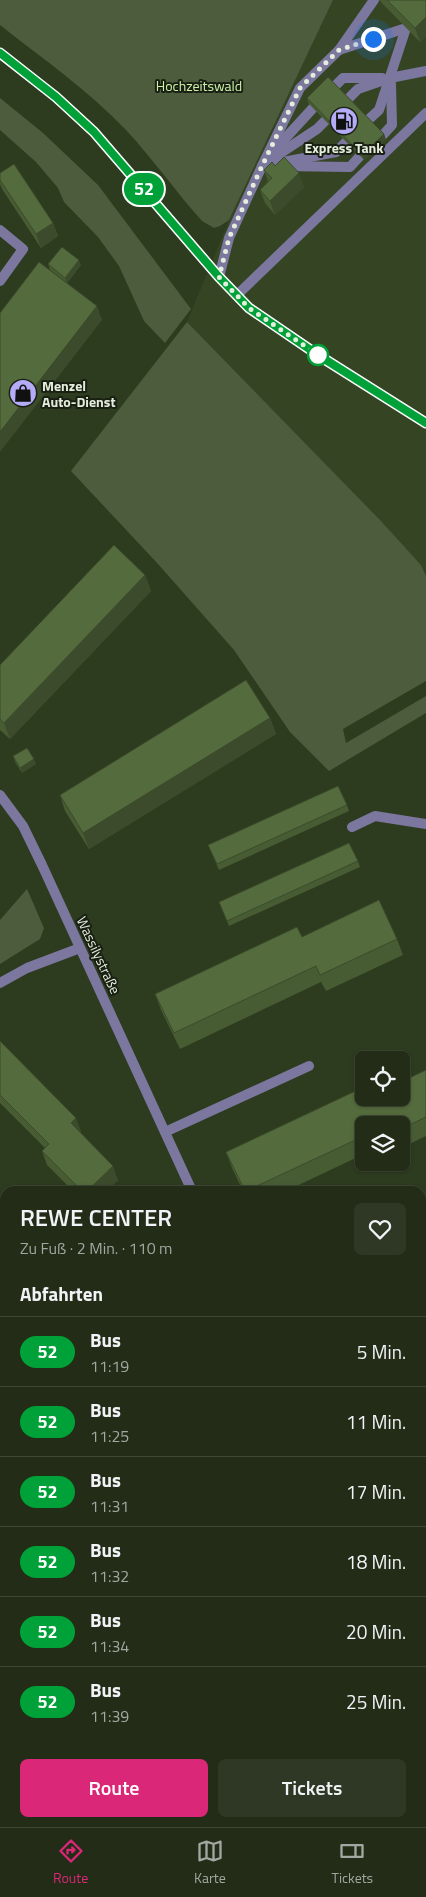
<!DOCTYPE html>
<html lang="de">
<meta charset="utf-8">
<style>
body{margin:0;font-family:"Titillium Web",sans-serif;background:#2e3824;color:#f1f3f6;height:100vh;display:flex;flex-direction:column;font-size:19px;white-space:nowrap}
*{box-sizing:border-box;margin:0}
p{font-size:16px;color:#a2a7a1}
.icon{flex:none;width:28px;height:28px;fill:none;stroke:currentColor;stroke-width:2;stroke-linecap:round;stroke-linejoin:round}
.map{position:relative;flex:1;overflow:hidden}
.drawer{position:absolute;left:0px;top:1186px;width:426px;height:641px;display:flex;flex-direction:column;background:#222c17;border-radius:15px 15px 0 0;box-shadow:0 1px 4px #0004,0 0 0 1px #3f4836}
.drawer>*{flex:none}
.badge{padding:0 10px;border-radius:16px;font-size:18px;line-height:32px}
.buttons{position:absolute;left:355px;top:1051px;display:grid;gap:10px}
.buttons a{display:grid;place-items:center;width:55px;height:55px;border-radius:8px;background:#222c17;box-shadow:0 1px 4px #0004,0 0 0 1px #3f4836;font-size:25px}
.you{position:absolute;width:25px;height:25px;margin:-12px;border:4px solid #fff;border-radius:50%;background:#1a73e8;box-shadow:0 0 0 8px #1a73e833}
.map>.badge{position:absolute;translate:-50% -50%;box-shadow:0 0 0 2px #fff}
h2{padding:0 20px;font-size:19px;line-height:45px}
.round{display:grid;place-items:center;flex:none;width:52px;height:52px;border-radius:8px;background:#2e3824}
.head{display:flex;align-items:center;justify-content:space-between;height:85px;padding:0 20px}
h1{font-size:24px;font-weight:600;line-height:38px}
.action{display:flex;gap:10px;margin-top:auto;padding:10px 20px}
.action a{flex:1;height:58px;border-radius:8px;background:#db2777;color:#fff;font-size:20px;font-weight:600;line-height:58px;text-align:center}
.action a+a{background:#2e3824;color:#f1f3f6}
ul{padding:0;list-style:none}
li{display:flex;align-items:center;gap:15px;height:70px;padding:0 20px;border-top:1px solid #3f4836}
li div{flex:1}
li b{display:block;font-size:19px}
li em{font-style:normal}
li .badge{min-width:55px;font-weight:700;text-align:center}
.tab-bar{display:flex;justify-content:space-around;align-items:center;height:70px;border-top:1px solid #3f4836;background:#222c17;font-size:14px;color:#a2a7a1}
.tab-bar a{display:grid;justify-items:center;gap:2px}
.tab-bar .active{color:#db2777}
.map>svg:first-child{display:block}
</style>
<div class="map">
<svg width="426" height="1827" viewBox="0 0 426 1827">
<rect width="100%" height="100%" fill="#2d3b1f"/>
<path fill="#354524" d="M333,0H426V576L421,565L381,521L187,322L229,220Z"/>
<g fill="#4c5c3d">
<path d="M0,0H333L229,220L220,226L214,228L202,221C176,192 153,159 126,130C88,90 43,59 0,25Z"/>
<path d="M0,98L43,133L98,185L191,309L165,343L144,321L119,266L98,237L64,202L58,188L36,162L0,130Z"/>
<path d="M187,322L381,521L421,565L426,576V681L343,729L346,743L426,696V713L329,771L290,732L234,650L158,564L71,471Z"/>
<path d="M27,889L44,928L40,939L0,964V920Z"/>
</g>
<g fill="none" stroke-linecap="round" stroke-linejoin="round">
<g stroke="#7b779f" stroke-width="10">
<path d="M339,50L406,28"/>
<path d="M0,53L56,97L94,132L219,277L249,308L318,355L426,423"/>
<path d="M334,87L343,78H382"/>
<path d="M347,100L358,89L390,78L426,71"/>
<path d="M367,121L379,110L406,28"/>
<path d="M382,136L392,125L391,84"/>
<path d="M270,155L313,108"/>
<path d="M267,162L317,129L326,120"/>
<path d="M262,166L336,152L346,142"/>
<path d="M280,166L350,167L360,156"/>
<path d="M0,230L23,249L0,281"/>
<path d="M219,277L229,238L262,166L300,88L339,50L374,0"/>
<path d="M237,295L426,113"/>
<path d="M352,827L375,816L426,824"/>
</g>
<g stroke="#7b779f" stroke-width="10">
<path d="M0,795L23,826L42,865L192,1191"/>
<path d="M0,983L27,968L80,948"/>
<path d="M165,1132L309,1066"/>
<path d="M421,1483H426"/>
<path d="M0,1484H5"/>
</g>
<g stroke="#c9d3c0" stroke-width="5.5">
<g id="rail">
<path d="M421,1776H426"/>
<path d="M0,1790L5,1791"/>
<path d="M421,1792L426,1791"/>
<path d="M0,1806H5"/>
</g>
</g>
<use href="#rail" stroke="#192013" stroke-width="4" stroke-dasharray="11" stroke-linecap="butt"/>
</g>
<g fill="#485c34">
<path d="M379,0H426V36L420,42Z"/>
<path d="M307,98L384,134L386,140L364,160L309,104Z"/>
<path d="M275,166L304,187L275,215L265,203L260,190L268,181L264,170Z"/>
<path d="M0,173L53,223L58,236L41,248L2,189L0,184Z"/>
<path d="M48,264L81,265L67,283L50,270Z"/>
<path d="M145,575L151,591L10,739L0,730V665Z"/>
<path d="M270,718L276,734L89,849L65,811L60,795Z"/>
<path d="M13,756L36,764L22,773L15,762Z"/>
<path d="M347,805L349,811L219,870L208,845Z"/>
<path d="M358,861L360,867L229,926L219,902Z"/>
<path d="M302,937L397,939L403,955L326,991L321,982L180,1049L161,1010L155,994Z"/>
<path d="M0,1041L81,1131L80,1132L118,1180L106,1191H73L47,1165L42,1151L45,1148L0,1103Z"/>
<path d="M426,1070V1136L401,1148V1125H364V1154L286,1191H243L232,1168L226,1152L364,1098H401Z"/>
<path d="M0,1256L5,1265V1291L1,1293L5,1308V1408L0,1409Z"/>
<path d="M426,1258V1319L421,1320V1260Z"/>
<path d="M426,1399V1452L422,1440Z"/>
</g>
<g fill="#3b4b2b">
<path d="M426,17V36L420,42L415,28Z"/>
<path d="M384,134L386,140L364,160L362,155Z"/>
<path d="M299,173L304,187L275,215L270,201Z"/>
<path d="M53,223L58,236L41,248L36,234Z"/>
<path d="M79,260L81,265L67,283L65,278Z"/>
<path d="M97,306L102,320L0,452V432Z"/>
<path d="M145,575L151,591L10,739L4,723Z"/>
<path d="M270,718L276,734L89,849L83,833Z"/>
<path d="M34,759L36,764L22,773L20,768Z"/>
<path d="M76,1118L81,1131L76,1137L71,1123Z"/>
<path d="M113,1166L118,1180L106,1191H87Z"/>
<path d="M0,1291L5,1308V1312L0,1295Z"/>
</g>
<g fill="#546b3d" stroke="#3b4b2b">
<path d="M387,0H426V17L415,28Z"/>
<path d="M328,77L384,134L362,155L307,98Z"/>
<path d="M284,157L299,173L270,201L260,190L272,178L264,170L272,162L275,166Z"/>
<path d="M14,164L53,223L36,234L0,180V173Z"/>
<path d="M62,247L79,260L65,278L48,264Z"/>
<path d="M39,262L97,306L0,432V313Z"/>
<path d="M114,545L145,575L4,723L0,719V665Z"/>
<path d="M246,680L270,718L83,833L60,795Z"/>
<path d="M27,748L34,759L20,768L13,756Z"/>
<path d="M338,786L347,805L217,864L208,845Z"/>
<path d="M349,843L358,861L227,921L219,902Z"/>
<path d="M379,900L397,939L320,975L316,966L174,1033L155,994L297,927L302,937Z"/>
<path d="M0,1041L76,1118L71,1123L113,1166L87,1191H82L42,1151L49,1144L0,1095Z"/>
<path d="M426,1070V1117L401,1129V1125H364V1136L246,1191H245L226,1152L364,1087V1098H401V1082Z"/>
<path d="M0,1256L5,1265V1271L0,1274Z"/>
<path d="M426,1258V1304L421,1305V1260Z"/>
<path d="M0,1295L5,1312V1390L0,1391Z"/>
<path d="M426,1399V1440H422L421,1400Z"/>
</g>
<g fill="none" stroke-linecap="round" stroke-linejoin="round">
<g stroke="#fff" stroke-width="11">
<path id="line" d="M0,53L56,97L94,132L219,277L249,308L318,355L426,423"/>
</g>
<use href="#line" stroke="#00a138" stroke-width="8"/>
<path stroke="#e5eedd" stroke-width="5" stroke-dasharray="0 9" d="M318,355L249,308L219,277L229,238L262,166L300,88L339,50L373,39"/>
</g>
<defs>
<g id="fuel-disc" transform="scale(1.4375)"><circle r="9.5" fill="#b5acf8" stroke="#192013"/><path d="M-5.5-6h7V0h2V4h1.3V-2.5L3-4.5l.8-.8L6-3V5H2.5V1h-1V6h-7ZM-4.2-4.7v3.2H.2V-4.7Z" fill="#111"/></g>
<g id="shop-disc" transform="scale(1.4375)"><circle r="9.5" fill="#b5acf8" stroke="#192013"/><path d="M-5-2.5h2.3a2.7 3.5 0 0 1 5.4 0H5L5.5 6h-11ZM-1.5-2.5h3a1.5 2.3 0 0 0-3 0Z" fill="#111"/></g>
</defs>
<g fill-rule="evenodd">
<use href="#fuel-disc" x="344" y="121"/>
<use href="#shop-disc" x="23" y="393"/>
</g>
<circle fill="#fff" stroke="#00a138" stroke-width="2.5" cx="318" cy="355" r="10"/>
<g text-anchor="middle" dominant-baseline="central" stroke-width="4" stroke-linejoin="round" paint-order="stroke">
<g font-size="14" fill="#cdf3a9" stroke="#192013">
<text x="199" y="85">Hochzeitswald</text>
</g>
<g font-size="14" font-weight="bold" fill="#e5eedd" stroke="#192013">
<text x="344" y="147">Express Tank</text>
<text x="42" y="385" text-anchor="start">Menzel<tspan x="42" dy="16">Auto-Dienst</tspan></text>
</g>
<g font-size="14" fill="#e5eedd" stroke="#192013">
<text transform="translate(99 955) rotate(65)">Wassilystraße</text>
</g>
</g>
</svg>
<div class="buttons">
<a><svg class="icon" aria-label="locate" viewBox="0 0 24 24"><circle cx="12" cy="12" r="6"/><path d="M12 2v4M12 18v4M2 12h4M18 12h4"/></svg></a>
<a><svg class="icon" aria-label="layers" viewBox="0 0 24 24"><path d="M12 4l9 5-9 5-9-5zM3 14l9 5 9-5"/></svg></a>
</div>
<div class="you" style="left:373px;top:39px"></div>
<b class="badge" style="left:144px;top:189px;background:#00a138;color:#fff">52</b>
<section class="drawer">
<div class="head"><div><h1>REWE CENTER</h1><p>Zu Fuß · 2 Min. · 110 m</p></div><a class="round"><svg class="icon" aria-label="heart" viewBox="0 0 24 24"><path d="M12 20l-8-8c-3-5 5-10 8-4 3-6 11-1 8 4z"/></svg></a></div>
<h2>Abfahrten</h2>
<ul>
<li><span class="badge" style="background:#00a138;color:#fff">52</span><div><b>Bus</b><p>11:19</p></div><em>5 Min.</em></li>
<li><span class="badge" style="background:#00a138;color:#fff">52</span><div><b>Bus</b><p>11:25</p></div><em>11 Min.</em></li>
<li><span class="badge" style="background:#00a138;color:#fff">52</span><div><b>Bus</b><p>11:31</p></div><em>17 Min.</em></li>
<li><span class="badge" style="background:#00a138;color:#fff">52</span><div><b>Bus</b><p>11:32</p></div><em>18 Min.</em></li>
<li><span class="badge" style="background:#00a138;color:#fff">52</span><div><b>Bus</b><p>11:34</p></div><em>20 Min.</em></li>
<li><span class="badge" style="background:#00a138;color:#fff">52</span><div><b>Bus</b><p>11:39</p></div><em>25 Min.</em></li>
</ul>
<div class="action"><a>Route</a><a>Tickets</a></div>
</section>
</div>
<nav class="tab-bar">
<a class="active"><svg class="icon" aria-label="directions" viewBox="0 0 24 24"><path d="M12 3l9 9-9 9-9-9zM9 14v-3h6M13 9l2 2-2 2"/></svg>Route</a>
<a><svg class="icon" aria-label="map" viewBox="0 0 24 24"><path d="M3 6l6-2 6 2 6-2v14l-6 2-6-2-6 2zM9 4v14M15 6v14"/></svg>Karte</a>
<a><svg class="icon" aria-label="tickets" viewBox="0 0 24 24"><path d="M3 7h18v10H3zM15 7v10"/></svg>Tickets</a>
</nav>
